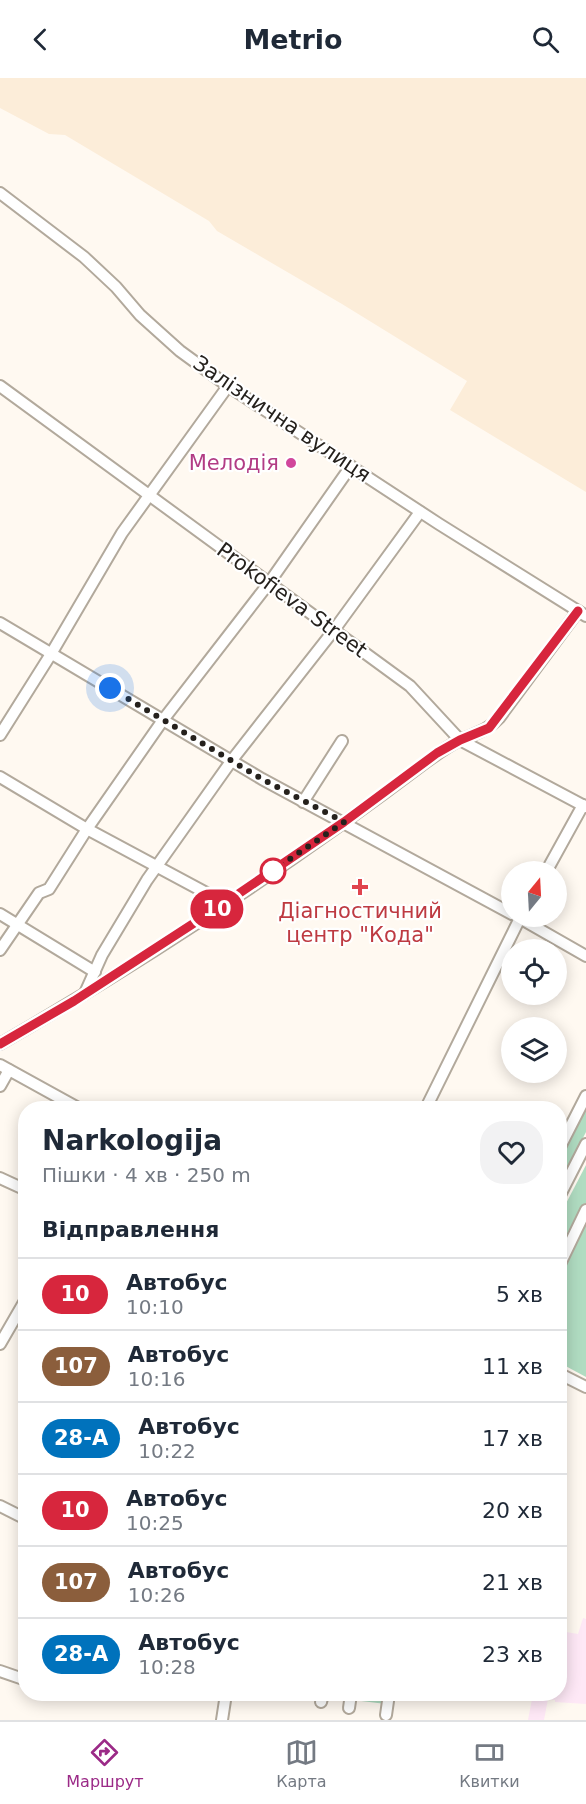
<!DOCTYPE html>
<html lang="uk">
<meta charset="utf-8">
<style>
body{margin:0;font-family:"DejaVu Sans",sans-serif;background:#f2f2f3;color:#1f2937;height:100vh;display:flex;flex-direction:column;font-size:22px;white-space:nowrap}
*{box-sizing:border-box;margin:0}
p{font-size:20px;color:#747a83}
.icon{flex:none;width:33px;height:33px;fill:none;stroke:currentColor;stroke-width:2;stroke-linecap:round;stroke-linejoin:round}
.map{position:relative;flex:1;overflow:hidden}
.panel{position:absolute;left:18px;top:1023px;width:549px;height:600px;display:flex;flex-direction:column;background:#fff;border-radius:24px;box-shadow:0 3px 15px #0003}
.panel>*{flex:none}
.badge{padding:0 12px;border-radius:20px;font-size:21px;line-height:39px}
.needle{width:39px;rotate:18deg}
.buttons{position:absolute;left:501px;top:783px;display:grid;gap:12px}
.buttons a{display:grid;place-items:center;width:66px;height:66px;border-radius:50%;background:#fff;box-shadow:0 3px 15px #0003;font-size:30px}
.you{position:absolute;width:30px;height:30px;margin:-15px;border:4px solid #fff;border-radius:50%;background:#1a73e8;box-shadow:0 0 0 9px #1a73e833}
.map>.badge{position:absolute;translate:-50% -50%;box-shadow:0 0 0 3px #fff}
h2{padding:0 24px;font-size:22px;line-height:54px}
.round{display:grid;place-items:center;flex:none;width:63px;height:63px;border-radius:24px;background:#f2f2f3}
.headline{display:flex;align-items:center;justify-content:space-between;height:102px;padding:0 24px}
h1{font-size:28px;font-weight:700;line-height:45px}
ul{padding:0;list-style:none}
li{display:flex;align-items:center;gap:18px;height:72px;padding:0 24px;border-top:2px solid #e0e1e3}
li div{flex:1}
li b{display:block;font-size:22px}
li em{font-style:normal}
li .badge{min-width:66px;font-weight:700;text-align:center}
header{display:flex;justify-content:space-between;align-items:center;height:78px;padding:0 24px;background:#fff;font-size:27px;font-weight:700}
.tab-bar{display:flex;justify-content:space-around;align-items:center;height:84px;border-top:2px solid #e0e1e3;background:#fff;font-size:16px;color:#747a83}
.tab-bar a{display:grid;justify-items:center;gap:3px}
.tab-bar .active{color:#9b2a87}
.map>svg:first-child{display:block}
</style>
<header><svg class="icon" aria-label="back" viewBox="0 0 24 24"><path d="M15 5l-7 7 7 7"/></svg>Metrio<svg class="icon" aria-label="search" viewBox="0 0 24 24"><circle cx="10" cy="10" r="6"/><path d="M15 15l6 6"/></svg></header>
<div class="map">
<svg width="586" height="1642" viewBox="0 0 586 1642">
<rect width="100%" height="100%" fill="#fff9f1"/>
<path fill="#fcedd9" d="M0,0H586V414L450,332L467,303L342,226L217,153L209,143L65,57L49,56L0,30Z"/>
<path fill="#fee8f6" d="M583,1540L586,1541V1626L555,1624V1622L548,1621L544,1642H528L532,1621L500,1616H560V1553L578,1556Z"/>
<g fill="#b0dcc1">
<path d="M586,1024V1054L566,1093L560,1090V1075Z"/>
<path d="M586,1087V1299L560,1285V1137Z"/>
<path d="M354,1616H387L386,1626L353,1622Z"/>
</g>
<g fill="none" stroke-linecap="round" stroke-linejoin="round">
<g stroke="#b2a99c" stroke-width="14">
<g id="minor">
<path d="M0,115L84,179L116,209L140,237L180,273L228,308L439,446L586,538"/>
<path d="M0,308L410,608L460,662L586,729"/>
<path d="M0,545L262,701L512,836"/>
<path d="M0,657L51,576L122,455L228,308"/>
<path d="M0,699L87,751L225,825"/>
<path d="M303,724L342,663"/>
<path d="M546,794L583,727"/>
<path d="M0,836L95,894"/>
<path d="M516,838L586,878"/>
<path d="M0,872L39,815L49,811L87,751L163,642L269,505L351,388"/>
<path d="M85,915L102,877L147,802L232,682L334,552L420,434"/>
<path d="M0,966C147,881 290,787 426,684C437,676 448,668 460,662C476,655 487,653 499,640L578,533"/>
<path d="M0,987L78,1030"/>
<path d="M0,1008L9,992"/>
<path d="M426,1030L521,838"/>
<path d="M560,1069L586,1018"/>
<path d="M0,1100L26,1112"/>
<path d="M560,1117L586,1066"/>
<path d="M560,1186L586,1132"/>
<path d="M0,1266L26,1221"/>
<path d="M560,1296L586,1309"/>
<path d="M0,1428L26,1441"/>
<path d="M0,1593L26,1602"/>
<path d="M63,1616H65"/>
<path d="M321,1624L323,1616"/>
<path d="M349,1630L351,1616"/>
<path d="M386,1637L389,1616"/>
<path d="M222,1642L226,1616"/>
</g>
</g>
<use href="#minor" stroke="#fff" stroke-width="10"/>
</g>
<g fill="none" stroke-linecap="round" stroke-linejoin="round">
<g stroke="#fff" stroke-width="14">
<path id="line" d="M0,966L74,923L225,825L344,744L437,675L460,662L489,650L578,533"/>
</g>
<use href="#line" stroke="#d7263d" stroke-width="9"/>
<path stroke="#25211d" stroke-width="6" stroke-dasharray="0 10.8" d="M110,610L262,701L344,744L265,798L273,793"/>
</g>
<circle fill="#d1479c" stroke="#fff" stroke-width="2" cx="291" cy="385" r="6"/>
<circle fill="#fff" stroke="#d7263d" stroke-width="3" cx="273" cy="793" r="12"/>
<path fill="#e0444e" stroke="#fff" stroke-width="2" d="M357 800h6v6h6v6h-6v6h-6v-6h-6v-6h6z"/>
<g text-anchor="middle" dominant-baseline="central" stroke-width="4.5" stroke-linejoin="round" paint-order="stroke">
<g font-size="21" fill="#25211d" stroke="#fff">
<text transform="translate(282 341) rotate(34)">Залізнична вулиця</text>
<text transform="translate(292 522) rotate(36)">Prokofieva Street</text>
</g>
<g font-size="21" fill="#b23c85" stroke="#fff" text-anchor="end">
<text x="279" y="385">Мелодія</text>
</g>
<g font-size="21" fill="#be3a42" stroke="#fff">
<text x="360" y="833">Діагностичний<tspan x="360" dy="24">центр "Кода"</tspan></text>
</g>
</g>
</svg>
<div class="buttons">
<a><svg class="needle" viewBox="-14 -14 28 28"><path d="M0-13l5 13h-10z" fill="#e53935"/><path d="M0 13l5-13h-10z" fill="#747a83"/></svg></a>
<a><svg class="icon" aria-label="locate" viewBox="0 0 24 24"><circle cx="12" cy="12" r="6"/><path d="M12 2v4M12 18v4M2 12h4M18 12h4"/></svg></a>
<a><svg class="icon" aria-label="layers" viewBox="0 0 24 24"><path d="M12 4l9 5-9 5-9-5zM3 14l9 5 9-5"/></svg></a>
</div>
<div class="you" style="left:110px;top:610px"></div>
<b class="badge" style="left:217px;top:831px;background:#d7263d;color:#fff">10</b>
<section class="panel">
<div class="headline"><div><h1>Narkologija</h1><p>Пішки · 4 хв · 250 m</p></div><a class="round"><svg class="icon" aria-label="heart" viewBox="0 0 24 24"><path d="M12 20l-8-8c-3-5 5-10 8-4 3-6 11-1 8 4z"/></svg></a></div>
<h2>Відправлення</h2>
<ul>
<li><span class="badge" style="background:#d7263d;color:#fff">10</span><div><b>Автобус</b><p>10:10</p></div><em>5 хв</em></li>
<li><span class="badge" style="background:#8b5e3c;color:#fff">107</span><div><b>Автобус</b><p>10:16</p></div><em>11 хв</em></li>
<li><span class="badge" style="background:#0072bc;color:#fff">28-А</span><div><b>Автобус</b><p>10:22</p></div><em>17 хв</em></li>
<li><span class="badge" style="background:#d7263d;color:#fff">10</span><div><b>Автобус</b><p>10:25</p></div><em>20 хв</em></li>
<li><span class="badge" style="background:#8b5e3c;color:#fff">107</span><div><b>Автобус</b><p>10:26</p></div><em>21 хв</em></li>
<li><span class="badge" style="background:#0072bc;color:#fff">28-А</span><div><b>Автобус</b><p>10:28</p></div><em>23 хв</em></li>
</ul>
</section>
</div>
<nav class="tab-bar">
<a class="active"><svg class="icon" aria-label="directions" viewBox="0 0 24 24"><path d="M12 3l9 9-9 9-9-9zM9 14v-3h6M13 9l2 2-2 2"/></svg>Маршрут</a>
<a><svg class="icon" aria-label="map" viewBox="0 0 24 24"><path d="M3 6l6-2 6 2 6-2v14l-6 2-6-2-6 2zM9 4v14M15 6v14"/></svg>Карта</a>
<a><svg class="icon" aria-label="tickets" viewBox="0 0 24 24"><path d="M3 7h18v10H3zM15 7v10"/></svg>Квитки</a>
</nav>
